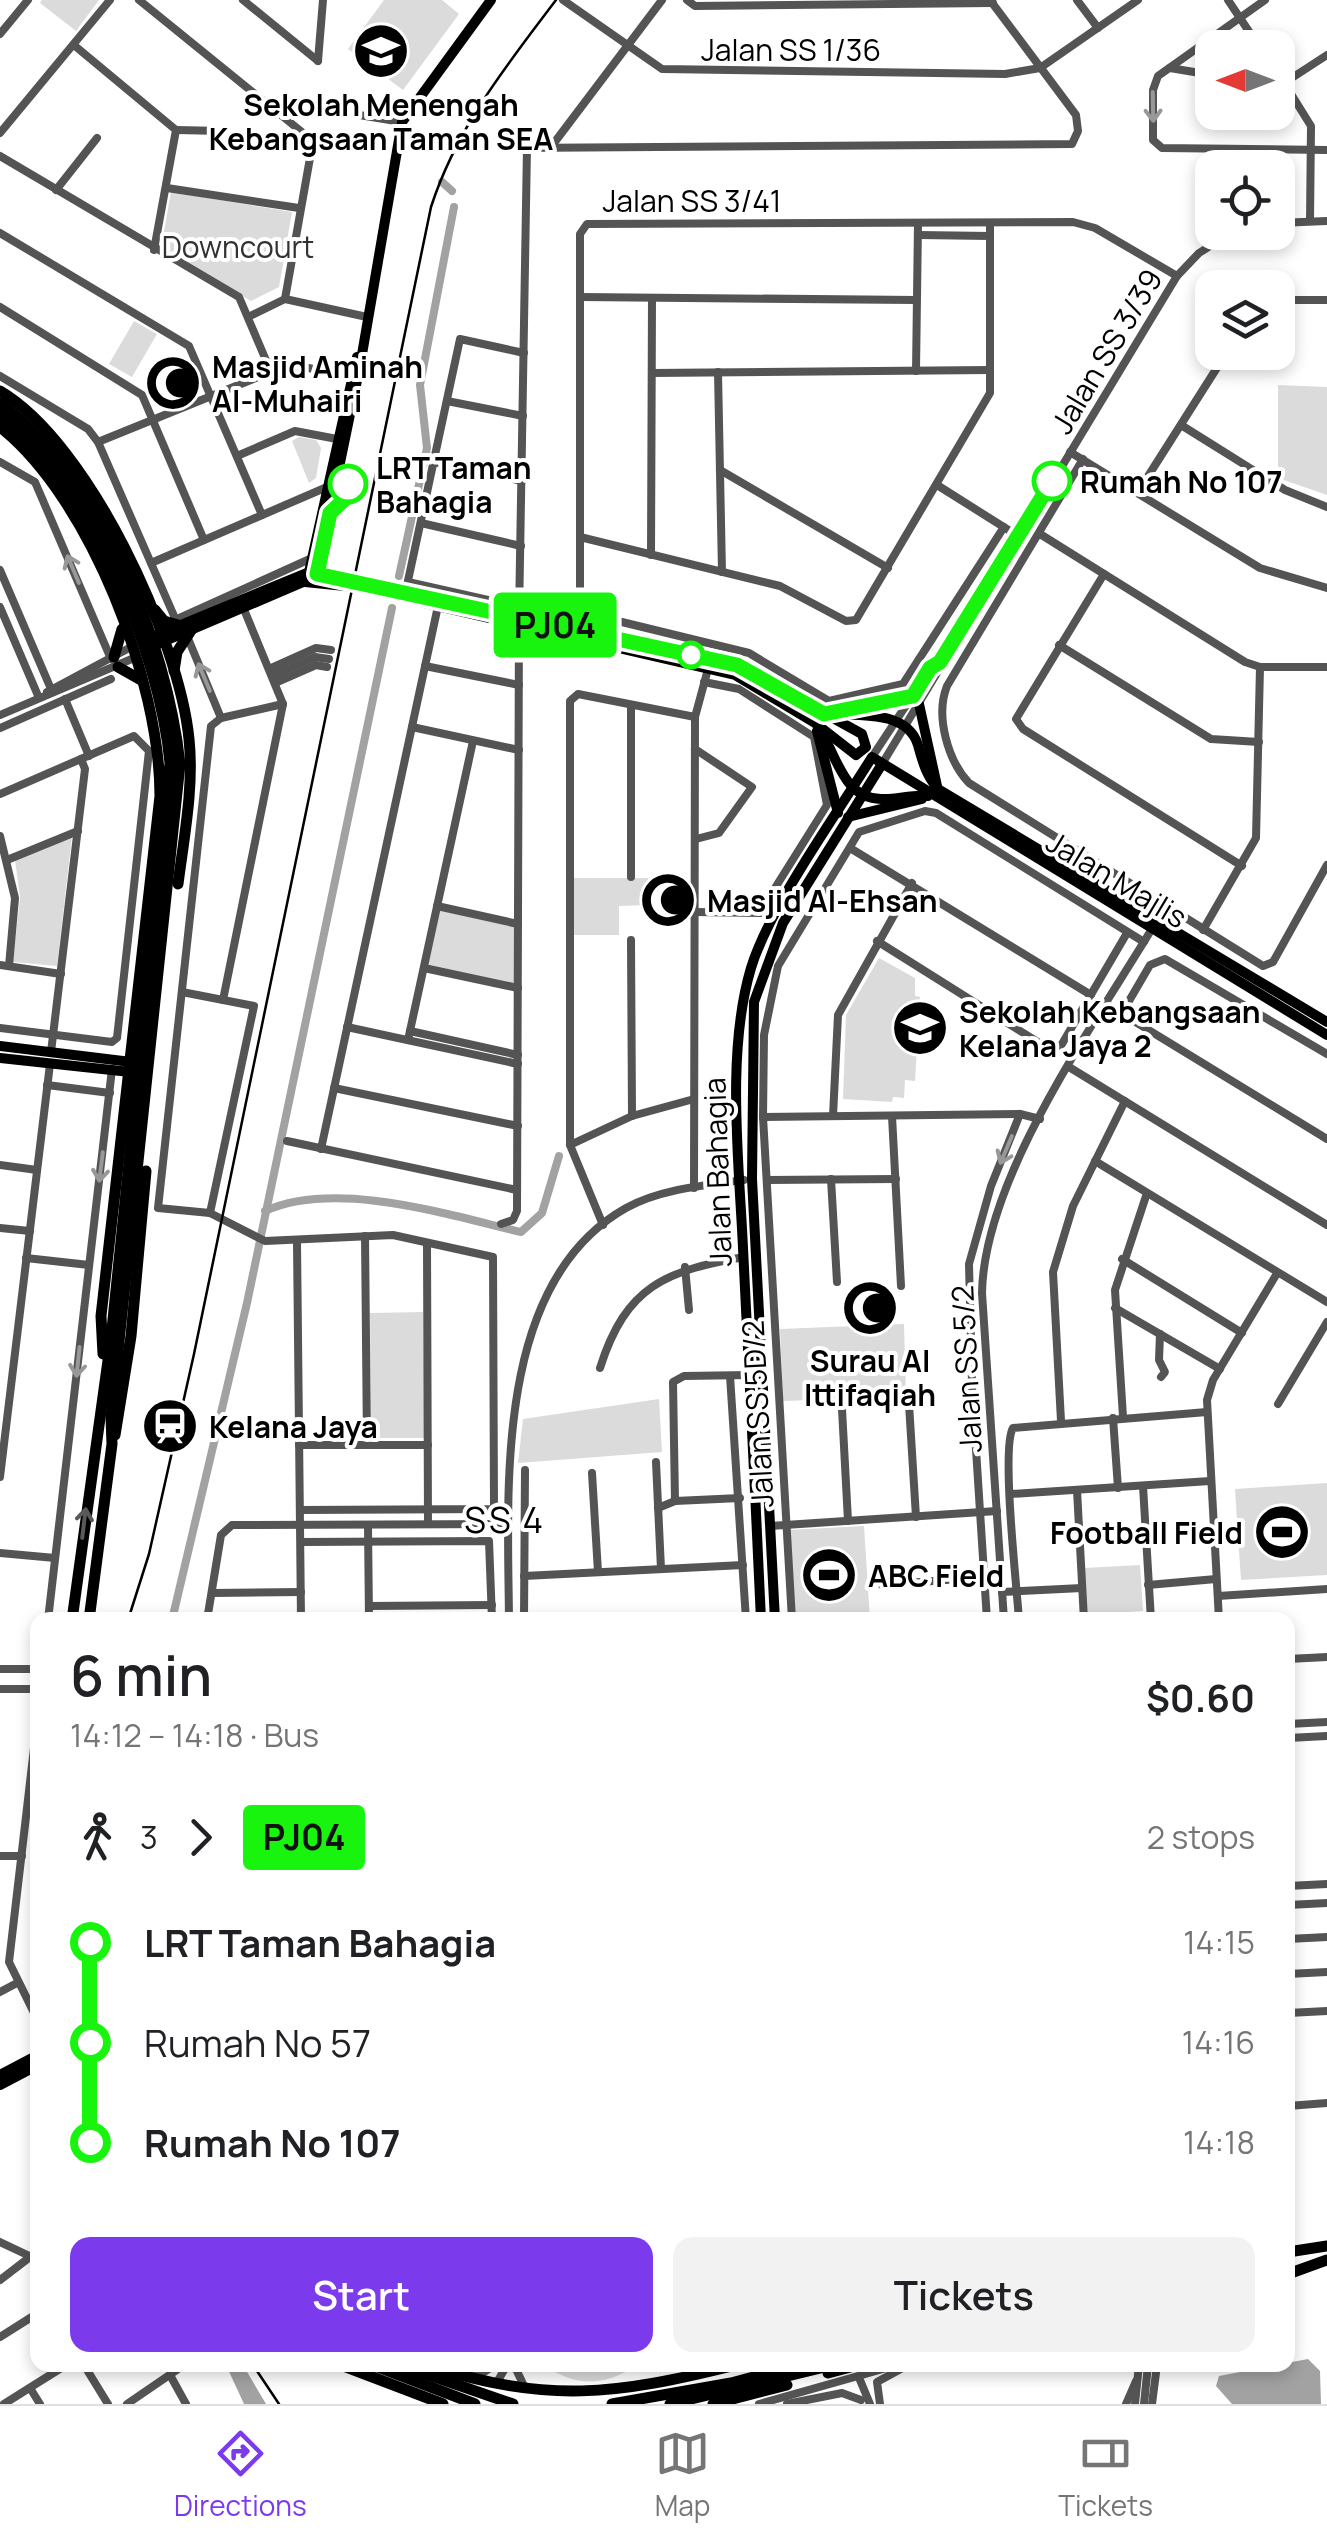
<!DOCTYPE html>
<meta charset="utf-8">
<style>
body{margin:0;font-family:Manrope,sans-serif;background:#f2f2f2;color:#202124;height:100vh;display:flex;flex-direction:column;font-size:38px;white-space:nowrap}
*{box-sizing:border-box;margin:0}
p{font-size:32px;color:#757577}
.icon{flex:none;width:55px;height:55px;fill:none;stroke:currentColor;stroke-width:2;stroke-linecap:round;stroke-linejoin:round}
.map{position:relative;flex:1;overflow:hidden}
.details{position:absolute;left:30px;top:1612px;width:1265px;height:760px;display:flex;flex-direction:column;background:#fff;border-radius:20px;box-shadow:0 5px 15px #0003}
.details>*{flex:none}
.badge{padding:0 20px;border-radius:8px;font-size:35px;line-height:65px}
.needle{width:65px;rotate:270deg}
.buttons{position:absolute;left:1195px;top:30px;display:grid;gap:20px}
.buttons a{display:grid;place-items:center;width:100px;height:100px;border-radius:20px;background:#fff;box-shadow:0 5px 15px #0003;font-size:50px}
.map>.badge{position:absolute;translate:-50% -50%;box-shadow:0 0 0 5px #fff}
.legs{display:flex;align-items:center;gap:15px;height:110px;padding:0 40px;font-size:32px}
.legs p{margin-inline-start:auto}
.summary{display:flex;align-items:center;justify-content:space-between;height:170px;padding:0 40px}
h1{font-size:55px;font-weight:600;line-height:75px}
.action{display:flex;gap:20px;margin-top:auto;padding:20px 40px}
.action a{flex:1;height:115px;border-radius:20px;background:#7c3aed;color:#fff;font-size:40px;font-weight:600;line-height:115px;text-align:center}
.action a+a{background:#f2f2f2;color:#202124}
ul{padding:0 40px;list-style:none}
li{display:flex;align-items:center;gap:35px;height:100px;font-size:38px}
li i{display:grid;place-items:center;width:15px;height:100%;margin:0 12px;background:currentColor}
li i::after{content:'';width:25px;height:25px;margin:-12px;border:8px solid;border-radius:50%;background:#fff}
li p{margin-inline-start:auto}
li:first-child i{background:linear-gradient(#0000 50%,currentColor 0)}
li:last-child i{background:linear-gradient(currentColor 50%,#0000 0)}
.tabs{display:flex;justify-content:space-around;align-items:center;height:140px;border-top:2px solid #e0e0e0;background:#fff;font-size:28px;color:#757577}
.tabs a{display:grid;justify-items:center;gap:5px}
.tabs .current{color:#7c3aed}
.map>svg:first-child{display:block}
</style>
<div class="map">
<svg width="1327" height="2404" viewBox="0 0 1327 2404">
<rect width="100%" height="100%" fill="#fff"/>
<g fill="#dbdbdb">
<path d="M42,0H99L76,31L40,3Z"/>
<path d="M384,0H442L459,14L403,90L348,49Z"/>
<path d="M171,192L292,212L279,287L251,301L161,248Z"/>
<path d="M134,321L157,334L132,377L109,364Z"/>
<path d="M1278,385L1327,387V495L1278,478Z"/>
<path d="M299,437L316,440L321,448L316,478L309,483L292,441Z"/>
<path d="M72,836L57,966L13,962L20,897L15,860Z"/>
<path d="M574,878H648V905L619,906V935H573Z"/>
<path d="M438,910L515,927V985L427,967Z"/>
<path d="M879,958L915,978V996L920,997L915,1081L905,1080L904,1098L893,1097L892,1102L843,1099L846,1015Z"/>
<path d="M423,1312L425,1438H371L370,1313Z"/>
<path d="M904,1324L906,1397L783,1401L780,1329Z"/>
<path d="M659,1399L662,1452L518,1463L523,1419Z"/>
<path d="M1327,1483V1575L1241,1580L1235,1489Z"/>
<path d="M864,1526L870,1620H794L788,1530Z"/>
<path d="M1140,1565L1143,1611L1087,1615L1084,1568Z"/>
<path d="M543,2365H638C602,2387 577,2387 543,2365Z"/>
</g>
<g fill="#a2a2a2">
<path d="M1308,2359L1320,2371L1321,2404H1232L1216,2386L1219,2376Z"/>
<path d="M226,2365H243L266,2404H244Z"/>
</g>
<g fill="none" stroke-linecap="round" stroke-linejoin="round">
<g stroke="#a2a2a2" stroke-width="8">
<path d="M442,182L452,191"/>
<path d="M399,576L427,448L420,385L454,207"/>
<path d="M265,1211C336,1179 449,1215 521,1232L542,1213L559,1156"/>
<path d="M172,1620L247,1303L392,608"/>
</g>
<g stroke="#545454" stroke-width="8">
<path d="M139,0L313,141L285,299"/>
<path d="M243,0L318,61"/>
<path d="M563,0L662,69L1005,74L1040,68L1138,0"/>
<path d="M687,0L695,6L993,3"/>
<path d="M1077,0L1098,28"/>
<path d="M1228,0L1260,48"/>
<path d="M1265,0L1158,76L1153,90V140L1162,148L1327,150"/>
<path d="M0,34L28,0"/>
<path d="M75,46L176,130L154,250"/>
<path d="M318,61L323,0"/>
<path d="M1170,68L1212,75"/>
<path d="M1278,73L1311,126L1310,221"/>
<path d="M1284,83L1327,55"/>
<path d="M353,114L402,122"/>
<path d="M176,130L223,131"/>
<path d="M0,133L110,0"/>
<path d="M551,147L662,0"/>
<path d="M514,148L1072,144L1078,131L1076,115L990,0"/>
<path d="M0,156L239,297L271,372"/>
<path d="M167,188L299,208"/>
<path d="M56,190L97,138"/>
<path d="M1278,223L1327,221"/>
<path d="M0,233L189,346L262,515"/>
<path d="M918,235L990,236"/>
<path d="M580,297L916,300"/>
<path d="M1278,300H1327"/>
<path d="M0,307L142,395L204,540"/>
<path d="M248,317L285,299L367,317"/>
<path d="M916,371L918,223"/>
<path d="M718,372L722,572"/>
<path d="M652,373L990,370"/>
<path d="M0,376L88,429L98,442L178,625"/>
<path d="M447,401L523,416"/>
<path d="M1181,425L1285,490L1327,507"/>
<path d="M98,442L290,364L350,377"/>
<path d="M1070,452L1260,568L1327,588"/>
<path d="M237,456L295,431L337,439"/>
<path d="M1083,459L947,686C935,716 948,761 969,783L1263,966L1273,962L1327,865"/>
<path d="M0,462L35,482L111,659"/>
<path d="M434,462L522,481"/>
<path d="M720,470L888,568"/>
<path d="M937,485L1018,536"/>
<path d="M1138,492L1227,352"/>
<path d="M421,523L521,546"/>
<path d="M1004,527L903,684L829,701L749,653L585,613L580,602V234L587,224L1073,222L1095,228L1177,276"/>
<path d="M1040,534L1245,662L1260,667H1327"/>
<path d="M580,537L780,586L846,621L856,620L990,393V223"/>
<path d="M651,555L652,298"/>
<path d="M151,563L327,487"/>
<path d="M0,570L51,689"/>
<path d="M1104,574L1016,719L1023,729L1242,866"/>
<path d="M408,582L519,607"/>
<path d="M406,590L460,339L524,353"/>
<path d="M0,607L39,698"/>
<path d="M175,620L312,558"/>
<path d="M187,636L221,718"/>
<path d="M1059,645L1211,739L1259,742"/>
<path d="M425,666L519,685"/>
<path d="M269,669L316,648L331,650"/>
<path d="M272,676L315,657L329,659"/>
<path d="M704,682L739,689L814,737L827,805L760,912"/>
<path d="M275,683L316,665L327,667"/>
<path d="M47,692L131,647"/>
<path d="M65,699L89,756"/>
<path d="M0,715L134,658"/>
<path d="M221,718L211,726L158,1208L210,1213L265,1241L393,1235L493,1257L494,1509L300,1510"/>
<path d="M221,718L283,704"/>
<path d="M412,727L519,750"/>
<path d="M0,728L111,679"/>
<path d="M695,749L752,787L719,833L696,839"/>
<path d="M872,757L930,669L940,662"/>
<path d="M882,764L1177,276L1199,253L1232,232"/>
<path d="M0,794L134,736L149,751L117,1038L112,1042L0,1028"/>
<path d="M0,836L15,898L9,966"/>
<path d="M850,848L1091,995"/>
<path d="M7,860L78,831"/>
<path d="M631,877V706"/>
<path d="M437,906L518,924"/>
<path d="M695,912L761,913"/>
<path d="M1203,930L1256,838L1260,667"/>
<path d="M631,940L632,1116"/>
<path d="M877,941L1052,1051L1062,1044L1127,933"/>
<path d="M0,965L61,974"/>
<path d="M424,968L518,988"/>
<path d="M182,992L254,1006L210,1213"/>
<path d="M223,1000L283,704L243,607"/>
<path d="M1106,1004L1327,1139"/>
<path d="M1122,1013L1150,965L1165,959L1327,1054"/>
<path d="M347,1027L518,1064"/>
<path d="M410,1031L518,1055"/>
<path d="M408,1040L473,741"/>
<path d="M51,1052L85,769L81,759"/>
<path d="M1069,1067L1327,1225"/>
<path d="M47,1085L110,1093"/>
<path d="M334,1088L518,1126"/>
<path d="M833,1116L838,1015L912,883"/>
<path d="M892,1116L901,1286"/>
<path d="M763,1117L1020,1114L1040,1119"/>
<path d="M287,1141L517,1190"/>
<path d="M570,1145L632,1116L694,1099"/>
<path d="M321,1149L438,606"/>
<path d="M1095,1161L1327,1302"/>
<path d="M0,1165L37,1170"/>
<path d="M831,1179L837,1282"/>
<path d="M767,1180L896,1179"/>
<path d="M694,1188L695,717L708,669"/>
<path d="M501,1224L513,1220L517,1211L519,617L527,147"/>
<path d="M603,1225L570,1145V701L578,694L695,717"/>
<path d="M0,1228L30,1231"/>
<path d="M365,1236L367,1445"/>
<path d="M297,1242L301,1620"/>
<path d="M427,1243L428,1524"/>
<path d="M26,1258L89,1265"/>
<path d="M1122,1259L1242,1333"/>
<path d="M685,1267L689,1310"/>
<path d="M1115,1308L1220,1369"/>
<path d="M1160,1334L1159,1360L1165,1372L1161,1377"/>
<path d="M600,1368C626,1286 665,1271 744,1257"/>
<path d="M730,1376L746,1620"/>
<path d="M972,1383L969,1264L991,1186L1020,1114"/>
<path d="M972,1387L987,1620"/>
<path d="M909,1404L916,1517"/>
<path d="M1278,1404L1327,1322"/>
<path d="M842,1409L848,1521"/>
<path d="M1123,1417L1115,1290L1146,1196"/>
<path d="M1113,1418L1118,1488"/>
<path d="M1061,1421L1053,1272L1073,1206L1125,1101"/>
<path d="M299,1445H428"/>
<path d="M656,1462L661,1569"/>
<path d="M592,1473L598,1572"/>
<path d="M0,1477L50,1064"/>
<path d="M1143,1486L1151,1620"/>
<path d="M1077,1490L1084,1620"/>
<path d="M1011,1494L1210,1481"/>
<path d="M675,1501L673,1382L684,1376L749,1375"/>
<path d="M658,1508L675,1501L740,1498"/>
<path d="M368,1525L369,1620"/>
<path d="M770,1526L997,1511"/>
<path d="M301,1542L489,1541L492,1620"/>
<path d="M0,1553L55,1558"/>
<path d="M524,1576L743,1565"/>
<path d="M882,1585L984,1577"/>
<path d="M1148,1585L1216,1579"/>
<path d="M1002,1592L1082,1588"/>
<path d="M212,1593L301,1592"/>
<path d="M1218,1596L1327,1589"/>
<path d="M369,1606L492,1605"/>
<path d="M48,1620L112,1069"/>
<path d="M207,1620L221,1535L232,1525L508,1524"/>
<path d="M509,1620C508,1491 493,1283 626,1208C660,1189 706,1185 744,1180"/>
<path d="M524,1620L525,1470"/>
<path d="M792,1620L763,1117L764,1035L778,966L859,832L925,811L936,813L1144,942"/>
<path d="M1004,1620L982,1293C984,1177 1094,1025 1153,927"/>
<path d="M1019,1620C1017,1589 1001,1447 1013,1428L1207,1412"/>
<path d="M1219,1620L1207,1400L1213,1380L1276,1275"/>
<path d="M1288,1659L1327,1657"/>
<path d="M0,1669H38"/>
<path d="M0,1689H38"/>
<path d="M38,1714L9,1962L38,2021"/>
<path d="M1288,1724L1327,1722"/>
<path d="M1288,1738L1327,1736"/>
<path d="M0,1856H22"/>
<path d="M1288,1886L1327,1884"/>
<path d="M1288,1905L1327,1903"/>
<path d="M1288,1939L1327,1937"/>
<path d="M1288,1974L1327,1972"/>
<path d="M0,1992L17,1983"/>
<path d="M1288,2013L1327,2011"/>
<path d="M1288,2106L1327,2103"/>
<path d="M0,2242L38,2260"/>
<path d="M0,2280L30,2257"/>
<path d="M0,2337L38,2313"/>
<path d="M84,2365L108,2404"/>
<path d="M455,2365L479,2375L495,2365"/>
<path d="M514,2365L525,2388"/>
<path d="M170,2375L186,2404"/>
<path d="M860,2380L870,2404"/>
<path d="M496,2384L507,2365"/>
<path d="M30,2388L40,2404"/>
<path d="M4,2404L66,2365"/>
<path d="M127,2404L184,2365"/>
<path d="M759,2404L897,2365"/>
<path d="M787,2404L842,2393L861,2400"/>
<path d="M880,2404L877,2382L908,2365"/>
<path d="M1126,2404L1136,2381"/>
<path d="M1135,2404L1139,2365"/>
<path d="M1144,2404L1148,2365"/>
<path d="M1152,2404L1157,2365"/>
</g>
<g stroke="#000" stroke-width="10">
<path d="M309,572L357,357"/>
<path d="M317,574L360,366L402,122L491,0"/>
<path d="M154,636L309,572L737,665L862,734L866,747L856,755L815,723L735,675L355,587L305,582"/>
<path d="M158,644L308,580"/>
<path d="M919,704L937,786"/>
<path d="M840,711L913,695"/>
<path d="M830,714C859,716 907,710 918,745C923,763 926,775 938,789L1327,1022"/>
<path d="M817,731L838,813"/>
<path d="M821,733C838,757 843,798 881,799C897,800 911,794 928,796"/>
<path d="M848,817L922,799"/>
<path d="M0,1046L131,1062"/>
<path d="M0,1058L130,1072"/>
<path d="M761,1620C755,1496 750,1372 743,1248C739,1161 726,1052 751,968C770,906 837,814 872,757L1327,1035"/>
<path d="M775,1620L752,1179L754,1002L783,923L882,764"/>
<path d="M0,2075L38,2055"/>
<path d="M0,2085L38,2065"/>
</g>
<g stroke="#000" stroke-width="11">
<path d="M0,391C89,443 179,639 189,739C194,787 184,837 178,884"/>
<path d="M0,403C101,476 167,643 180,764L111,1417L112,1444L89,1620"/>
<path d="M0,415C90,482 160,653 170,763L111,1339L72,1620"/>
<path d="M0,427C91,499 160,682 160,796L101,1316L103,1354"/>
<path d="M155,610L164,621L178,625"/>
<path d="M114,657L122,629"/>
<path d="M118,667L141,680"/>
<path d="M174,671L177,652L192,629"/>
<path d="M115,1435L131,1336L146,1171"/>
<path d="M38,1887V1956"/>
<path d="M1288,2252L1327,2246"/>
<path d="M1288,2274L1327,2260"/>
<path d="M341,2365L443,2404"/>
<path d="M373,2365L475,2404"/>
<path d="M400,2365L513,2404"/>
<path d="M427,2365C548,2404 615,2395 736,2365"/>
<path d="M828,2373L858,2365"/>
<path d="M612,2404L731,2383L799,2365"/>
<path d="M670,2404L833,2365"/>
<path d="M713,2404L787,2385"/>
</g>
<g stroke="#000" stroke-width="2.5">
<path d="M128,1620L149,1554L194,1354L431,207C457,127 506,66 556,0"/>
<path d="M253,2365L279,2404"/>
</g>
</g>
<defs><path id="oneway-shaft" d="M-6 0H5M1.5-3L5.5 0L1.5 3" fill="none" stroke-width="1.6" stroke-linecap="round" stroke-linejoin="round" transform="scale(2.5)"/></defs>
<g stroke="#989898">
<use href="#oneway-shaft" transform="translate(1153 107) rotate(89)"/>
<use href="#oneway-shaft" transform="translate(73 569) rotate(-113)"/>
<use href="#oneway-shaft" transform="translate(204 677) rotate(-113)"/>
<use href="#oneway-shaft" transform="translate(1006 1150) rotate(113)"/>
<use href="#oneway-shaft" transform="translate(101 1167) rotate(97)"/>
<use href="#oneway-shaft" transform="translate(78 1362) rotate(96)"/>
</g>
<use stroke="#595959" href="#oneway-shaft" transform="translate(84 1523) rotate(-83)"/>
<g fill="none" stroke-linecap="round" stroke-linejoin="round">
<g stroke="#fff" stroke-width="22">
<path id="line-1" d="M348,484L346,498L330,513L317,574L737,665L824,714L913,696L930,668L940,662L1052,481"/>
</g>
<use href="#line-1" stroke="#19f40e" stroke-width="15"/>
</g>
<defs>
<g id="school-disc" transform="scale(2.875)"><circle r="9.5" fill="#000" stroke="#fff"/><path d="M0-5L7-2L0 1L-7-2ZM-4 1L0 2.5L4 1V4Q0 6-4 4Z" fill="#fff"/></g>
<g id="mosque-disc" transform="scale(2.875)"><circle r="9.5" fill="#000" stroke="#fff"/><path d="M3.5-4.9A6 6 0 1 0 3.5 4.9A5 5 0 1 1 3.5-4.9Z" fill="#fff"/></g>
<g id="station-disc" transform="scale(2.875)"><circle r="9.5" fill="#000" stroke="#fff"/><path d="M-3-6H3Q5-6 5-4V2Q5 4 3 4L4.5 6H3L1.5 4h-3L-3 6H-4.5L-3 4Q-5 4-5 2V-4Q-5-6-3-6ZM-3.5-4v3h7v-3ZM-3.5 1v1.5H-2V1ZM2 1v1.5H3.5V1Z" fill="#fff"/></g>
<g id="stadium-disc" transform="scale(2.875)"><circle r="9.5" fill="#000" stroke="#fff"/><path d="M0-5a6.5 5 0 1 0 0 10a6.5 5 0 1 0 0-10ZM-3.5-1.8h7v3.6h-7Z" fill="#fff"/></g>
</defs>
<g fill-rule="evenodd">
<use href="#school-disc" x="381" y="51"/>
<use href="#mosque-disc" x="173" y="383"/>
<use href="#mosque-disc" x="668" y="900"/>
<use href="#school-disc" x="920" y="1028"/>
<use href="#mosque-disc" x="870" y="1308"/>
<use href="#station-disc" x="170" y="1426"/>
<use href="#stadium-disc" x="1282" y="1532"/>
<use href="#stadium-disc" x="829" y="1575"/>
</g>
<g fill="#fff" stroke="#19f40e" stroke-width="5">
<circle cx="1052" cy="481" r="18"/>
<circle cx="348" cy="484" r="18"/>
<circle cx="691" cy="655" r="12"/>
</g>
<g text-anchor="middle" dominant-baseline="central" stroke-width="8" stroke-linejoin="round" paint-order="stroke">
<g font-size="30" fill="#000" stroke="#fff">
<text x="791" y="49">Jalan SS 1/36</text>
<text x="692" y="200">Jalan SS 3/41</text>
<text transform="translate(1106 351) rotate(-59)">Jalan SS 3/39</text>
<text transform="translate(1117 879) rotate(31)">Jalan Majlis</text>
<text transform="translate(717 1172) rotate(-92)">Jalan Bahagia</text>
<text transform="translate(966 1369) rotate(-93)">Jalan SS 5/2</text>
<text transform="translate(757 1414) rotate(-93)">Jalan SS 5D/2</text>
</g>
<g font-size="30" font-weight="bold" fill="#000" stroke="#fff" text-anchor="start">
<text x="381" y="104" text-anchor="middle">Sekolah Menengah<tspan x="381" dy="34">Kebangsaan Taman SEA</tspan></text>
<text x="212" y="366">Masjid Aminah<tspan x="212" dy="34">Al-Muhairi</tspan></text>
<text x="707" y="900">Masjid Al-Ehsan</text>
<text x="959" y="1011">Sekolah Kebangsaan<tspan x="959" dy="34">Kelana Jaya 2</tspan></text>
<text x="870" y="1360" text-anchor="middle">Surau Al<tspan x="870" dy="34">Ittifaqiah</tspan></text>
<text x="209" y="1426">Kelana Jaya</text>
<text x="1243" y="1532" text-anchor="end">Football Field</text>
<text x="868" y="1575">ABC Field</text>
</g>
<g font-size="30" fill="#323232" stroke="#fff">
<text x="238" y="246">Downcourt</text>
</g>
<g font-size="30" font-weight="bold" fill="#000" stroke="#fff" text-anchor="start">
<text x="376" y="467">LRT Taman<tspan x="376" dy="34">Bahagia</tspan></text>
<text x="1080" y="481">Rumah No 107</text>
</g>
<g font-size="35" letter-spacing="2.5" fill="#000" stroke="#fff">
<text x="505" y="1520">SS 4</text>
</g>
</g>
</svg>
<div class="buttons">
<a><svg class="needle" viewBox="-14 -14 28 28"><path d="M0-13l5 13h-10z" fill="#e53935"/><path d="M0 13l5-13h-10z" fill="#757577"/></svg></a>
<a><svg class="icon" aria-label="locate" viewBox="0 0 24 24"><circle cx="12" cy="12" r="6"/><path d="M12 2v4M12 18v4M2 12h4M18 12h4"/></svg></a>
<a><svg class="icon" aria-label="layers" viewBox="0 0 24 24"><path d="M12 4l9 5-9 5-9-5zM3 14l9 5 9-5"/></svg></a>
</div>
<b class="badge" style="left:555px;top:625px;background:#19f40e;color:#111">PJ04</b>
<section class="details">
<div class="summary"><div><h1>6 min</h1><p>14:12 – 14:18 · Bus</p></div><b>$0.60</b></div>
<div class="legs"><svg class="icon" aria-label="walk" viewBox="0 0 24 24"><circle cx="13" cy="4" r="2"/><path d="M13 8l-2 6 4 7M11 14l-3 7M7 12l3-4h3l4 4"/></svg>3<svg class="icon" aria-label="forward" viewBox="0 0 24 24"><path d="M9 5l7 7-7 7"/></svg><b class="badge" style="background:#19f40e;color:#111">PJ04</b><p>2 stops</p></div>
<ul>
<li><i style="color:#19f40e"></i><b>LRT Taman Bahagia</b><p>14:15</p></li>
<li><i style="color:#19f40e"></i><span>Rumah No 57</span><p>14:16</p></li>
<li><i style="color:#19f40e"></i><b>Rumah No 107</b><p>14:18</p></li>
</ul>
<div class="action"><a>Start</a><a>Tickets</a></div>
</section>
</div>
<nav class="tabs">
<a class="current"><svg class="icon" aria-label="directions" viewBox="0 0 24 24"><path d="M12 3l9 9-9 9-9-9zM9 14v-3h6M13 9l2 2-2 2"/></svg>Directions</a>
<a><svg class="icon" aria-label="map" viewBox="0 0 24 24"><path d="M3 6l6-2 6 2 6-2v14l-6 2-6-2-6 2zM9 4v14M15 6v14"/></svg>Map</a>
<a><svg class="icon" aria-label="tickets" viewBox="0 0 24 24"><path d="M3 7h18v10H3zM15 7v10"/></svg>Tickets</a>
</nav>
